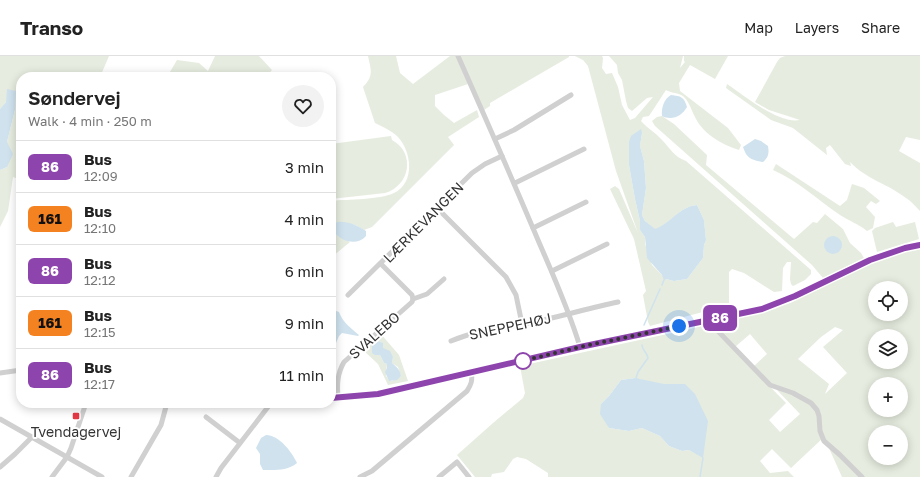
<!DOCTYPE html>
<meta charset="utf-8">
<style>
body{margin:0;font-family:"Golos Text",sans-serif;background:#f2f2f2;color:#222;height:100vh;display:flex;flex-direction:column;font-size:15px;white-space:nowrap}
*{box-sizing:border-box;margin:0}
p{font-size:13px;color:#767676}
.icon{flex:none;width:22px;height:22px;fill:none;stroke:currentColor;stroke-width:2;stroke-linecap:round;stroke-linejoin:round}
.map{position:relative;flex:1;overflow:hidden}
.side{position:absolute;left:16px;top:16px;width:320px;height:336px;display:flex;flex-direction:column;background:#fff;border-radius:16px;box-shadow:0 2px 10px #0003}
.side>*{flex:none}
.badge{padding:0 8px;border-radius:6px;font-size:14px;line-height:26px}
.fabs{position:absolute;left:868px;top:225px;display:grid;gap:8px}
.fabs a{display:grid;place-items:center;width:40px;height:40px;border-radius:50%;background:#fff;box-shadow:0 2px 10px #0003;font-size:20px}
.you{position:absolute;width:20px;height:20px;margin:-10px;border:3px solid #fff;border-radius:50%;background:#1a73e8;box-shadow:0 0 0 6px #1a73e833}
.map>.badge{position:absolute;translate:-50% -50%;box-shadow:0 0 0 2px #fff}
.round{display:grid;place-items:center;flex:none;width:42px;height:42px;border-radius:21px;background:#f2f2f2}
.overview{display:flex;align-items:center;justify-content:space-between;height:68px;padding:0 12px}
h1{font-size:19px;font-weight:600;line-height:30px}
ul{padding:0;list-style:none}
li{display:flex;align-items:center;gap:12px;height:52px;padding:0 12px;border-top:1px solid #e0e0e0}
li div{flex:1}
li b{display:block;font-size:15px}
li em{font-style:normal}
li .badge{min-width:44px;font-weight:700;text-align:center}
header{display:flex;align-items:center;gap:24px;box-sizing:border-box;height:56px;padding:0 20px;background:#fff;border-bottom:1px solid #e0e0e0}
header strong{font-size:19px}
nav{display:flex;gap:22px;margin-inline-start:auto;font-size:14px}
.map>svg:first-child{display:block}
</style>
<header>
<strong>Transo</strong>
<nav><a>Map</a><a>Layers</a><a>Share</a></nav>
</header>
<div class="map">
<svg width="920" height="421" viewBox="0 0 920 421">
<rect width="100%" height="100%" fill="#fff"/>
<g fill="#e6ecdf" fill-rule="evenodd">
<path d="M0,0H109L100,21H21V66L18,86L21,87V124L13,121L8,155L0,171V114L7,111V86L15,54L6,46L0,53Z"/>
<path d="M215,0H259L272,14L266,21H167L177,4L199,7L208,15Z"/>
<path d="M368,0H396L400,17L413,28L450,0H456L468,28L435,39V50L444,59L454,67L477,54L479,61L448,81L454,89L372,171L364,174L353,168L333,176L338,180L350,186L333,200L331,204V145C349,143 379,144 394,137C415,127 412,96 398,81C392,75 383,71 375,67L363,31C374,20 371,14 368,0Z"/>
<path d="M459,0H569V1L490,47V50L484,54Z"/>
<path d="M575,0H602L603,2L602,12L606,18L612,17L618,31L622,49L630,64L635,62L653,41L647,42L632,55L628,52L626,45L622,24L618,17L617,9L609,0H683L680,12L685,6L684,5V0H728L715,23L690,9L679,27L680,35L728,72L741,89L739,94C720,88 702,77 694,59C691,53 689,45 683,40C679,37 671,37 666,34L649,60L643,61L641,65C647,72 656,77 662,84C671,93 673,100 686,105L811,214V218L805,224L793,230L791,228L790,223L791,206H787L783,212L782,235L774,236L744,217L732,213L729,216V249L650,270L648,266L643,239L646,235L634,183L610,133L615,130L619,133L638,177L616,115L588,10L583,4ZM642,77L640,90L644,105L646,132L642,159L645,165L655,174C670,168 680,150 697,149L704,164L706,184L704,189L703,202L687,223L674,225L666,223L652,209L645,188V181L640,174V165L635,143L629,109V86Z"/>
<path d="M785,0H920V84L906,81L899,95L920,107V155C915,150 911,145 906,142C888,128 866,123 850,106L851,110L845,108L830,89L826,92L827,99L793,72L771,64L726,32L727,28C745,40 778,68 800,64L769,54L755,46L777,6L780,2Z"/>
<path d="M662,60L674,68L707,99L706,109L794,183L813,166L817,167L825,158L843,173L850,187L861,197L864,202L823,222L812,209L655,70L652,65L657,61Z"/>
<path d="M391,80L392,84C416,97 410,130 385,137L331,143V88Z"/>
<path d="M776,108L840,150L847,144L852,128L864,132L880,145L876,148L871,145L866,151L875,161L873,172L867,175C859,168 849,165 840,159C818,144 798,125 773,114Z"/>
<path d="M893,166L896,171L915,166L919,183L877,196L872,175L875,172Z"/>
<path d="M920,191V421H842L824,381L791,412L772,393L760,405L770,417L788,415L794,421H548V417L526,403L517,401L513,403L504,416L492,418L491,421H475L457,399L493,367L523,342L525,337L520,310L681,275L709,268L786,347L769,364L780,376L800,358L754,310L767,298L750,278L735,291L719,274L721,263L757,257L790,247L872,205L903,195ZM875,232H901V258H875ZM835,271L843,274L823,291L847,317L825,338L829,328L798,303L821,281ZM875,280H901V306H875ZM635,322L665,331L703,401L689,394L682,395L669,390L660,380L642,372L629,375L609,372L601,348L609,340L621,324ZM875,328H901V354H875ZM875,376H901V402H875Z"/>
<path d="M380,277L399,299L408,325L388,329L378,308L362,293ZM374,284L382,287V292L393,301L392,307L398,311L401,320L392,325L389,324L386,320L387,308L384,307L380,299L372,293V286Z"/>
</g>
<g fill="#cfe2ee">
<path d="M7,33L16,35L15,54L7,86L13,98L7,111L0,114V53L6,46Z"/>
<path d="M671,39C681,40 684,41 687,51C682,60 672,65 662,60C661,52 664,43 671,39Z"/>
<path d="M641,73L642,77L640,90L644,105L646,132L642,159L645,165L655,173C670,168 680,150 697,149L704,164L706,184L704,189L703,202L687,223L674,225L666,223L664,224L662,219L647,202L645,181L640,174V165L635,143L629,109V86L631,80Z"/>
<path d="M755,83L761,85L768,90C769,96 769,101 763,106C752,104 747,103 743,91Z"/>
<path d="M337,166C348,165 356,169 366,175V180C356,191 340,185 332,174L333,170Z"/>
<circle cx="833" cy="189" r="9"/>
<path d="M331,253L339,256C343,267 351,272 359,279L358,280L342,277L339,280L336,287L331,289Z"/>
<path d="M374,284L383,287V292L390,295L393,301L392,307C397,311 400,314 401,320L397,324L389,325L385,316L387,312V308L384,307L380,299H375L372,297V286Z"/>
<path d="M635,322L664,328H685L695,338L708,365L703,402L689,394L682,395L669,390L660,380L642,372L629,375L609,372L600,358L601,348L609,340L621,324Z"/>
<path d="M266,379C279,379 292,396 297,407C287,415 276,414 263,414L260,408V398L256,392L261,382Z"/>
</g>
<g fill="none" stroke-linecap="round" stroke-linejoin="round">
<g stroke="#cfe2ee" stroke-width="1.5">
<path d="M662,229L664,224"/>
<path d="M644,269L660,233"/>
<path d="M637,323L636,322L638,316L648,302C647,296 642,294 642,289"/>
<path d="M700,421L703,402"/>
</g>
<g stroke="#d0d0d0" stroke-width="5">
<path d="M458,0C485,61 512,122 538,184C553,219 569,254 580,291"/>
<path d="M495,83L514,74L571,39"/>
<path d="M515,127L584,93"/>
<path d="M437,152L506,221L516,239L522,268"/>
<path d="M21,172L19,185L21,194"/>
<path d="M533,172L586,146"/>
<path d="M552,215L607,188"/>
<path d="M348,239L472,117L485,108L502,100"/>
<path d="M413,243L427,238L444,223"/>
<path d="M711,264L715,272L770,329L793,337L811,347L817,354L819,360L820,375L824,385L840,399L862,421"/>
<path d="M451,285C479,273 505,272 534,266C562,260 590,252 618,246"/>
<path d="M0,317L21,314"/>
<path d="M331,322L337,325"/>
<path d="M331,342L377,337L580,291L762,253L795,240L870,204L905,192L920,189"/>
<path d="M338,342C337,329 337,318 344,306L412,246L413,243L412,239L381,208"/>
<path d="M206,361L240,387"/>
<path d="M0,363L102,421"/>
<path d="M0,411L15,398L32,381"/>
<path d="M52,421L67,401L71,392L86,347"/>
<path d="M131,421L161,369L167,347"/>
<path d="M216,421L221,412L271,347"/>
<path d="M360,421L372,415L467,335C471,329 473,324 471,316"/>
<path d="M439,421L457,406L469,421"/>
</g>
</g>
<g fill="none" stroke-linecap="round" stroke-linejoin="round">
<g stroke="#fff" stroke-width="9">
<path id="line" d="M331,342L378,338L580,291L762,253L795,240L870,204L905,192L920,189"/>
</g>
<use href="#line" stroke="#8e44ad" stroke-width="6"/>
<path stroke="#333" stroke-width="4" stroke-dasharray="0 7.2" d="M523,305L518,306L580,291L679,270"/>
</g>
<circle fill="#fff" stroke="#8e44ad" stroke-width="2" cx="523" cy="305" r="8"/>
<rect fill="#e63946" stroke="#fff" stroke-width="1.5" x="72" y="356" width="8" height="8" rx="2"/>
<g text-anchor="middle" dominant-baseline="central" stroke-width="4" stroke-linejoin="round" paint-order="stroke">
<g font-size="14" fill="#333" stroke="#fff">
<text transform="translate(423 166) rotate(-45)">LÆRKEVANGEN</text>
<text transform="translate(510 270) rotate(-12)">SNEPPEHØJ</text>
<text transform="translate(374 279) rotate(-42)">SVALEBO</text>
</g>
<g font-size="14" fill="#333" stroke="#fff">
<text x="76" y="375">Tvendagervej</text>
</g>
</g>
</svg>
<div class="fabs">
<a><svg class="icon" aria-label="locate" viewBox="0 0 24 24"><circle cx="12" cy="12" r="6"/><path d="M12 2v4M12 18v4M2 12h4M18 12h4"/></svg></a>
<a><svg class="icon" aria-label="layers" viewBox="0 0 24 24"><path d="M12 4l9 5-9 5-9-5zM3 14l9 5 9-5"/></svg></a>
<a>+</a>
<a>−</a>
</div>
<div class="you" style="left:679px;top:270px"></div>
<b class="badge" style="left:720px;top:262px;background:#8e44ad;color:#fff">86</b>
<section class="side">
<div class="overview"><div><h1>Søndervej</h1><p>Walk · 4 min · 250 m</p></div><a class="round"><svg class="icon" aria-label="heart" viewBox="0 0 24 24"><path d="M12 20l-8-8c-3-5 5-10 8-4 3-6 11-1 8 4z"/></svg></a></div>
<ul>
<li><span class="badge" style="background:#8e44ad;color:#fff">86</span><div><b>Bus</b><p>12:09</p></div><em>3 min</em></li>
<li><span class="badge" style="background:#f58220;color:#111">161</span><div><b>Bus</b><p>12:10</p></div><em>4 min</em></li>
<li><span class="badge" style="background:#8e44ad;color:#fff">86</span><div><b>Bus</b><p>12:12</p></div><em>6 min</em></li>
<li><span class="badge" style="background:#f58220;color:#111">161</span><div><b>Bus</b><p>12:15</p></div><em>9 min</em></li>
<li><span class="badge" style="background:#8e44ad;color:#fff">86</span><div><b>Bus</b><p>12:17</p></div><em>11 min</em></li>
</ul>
</section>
</div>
